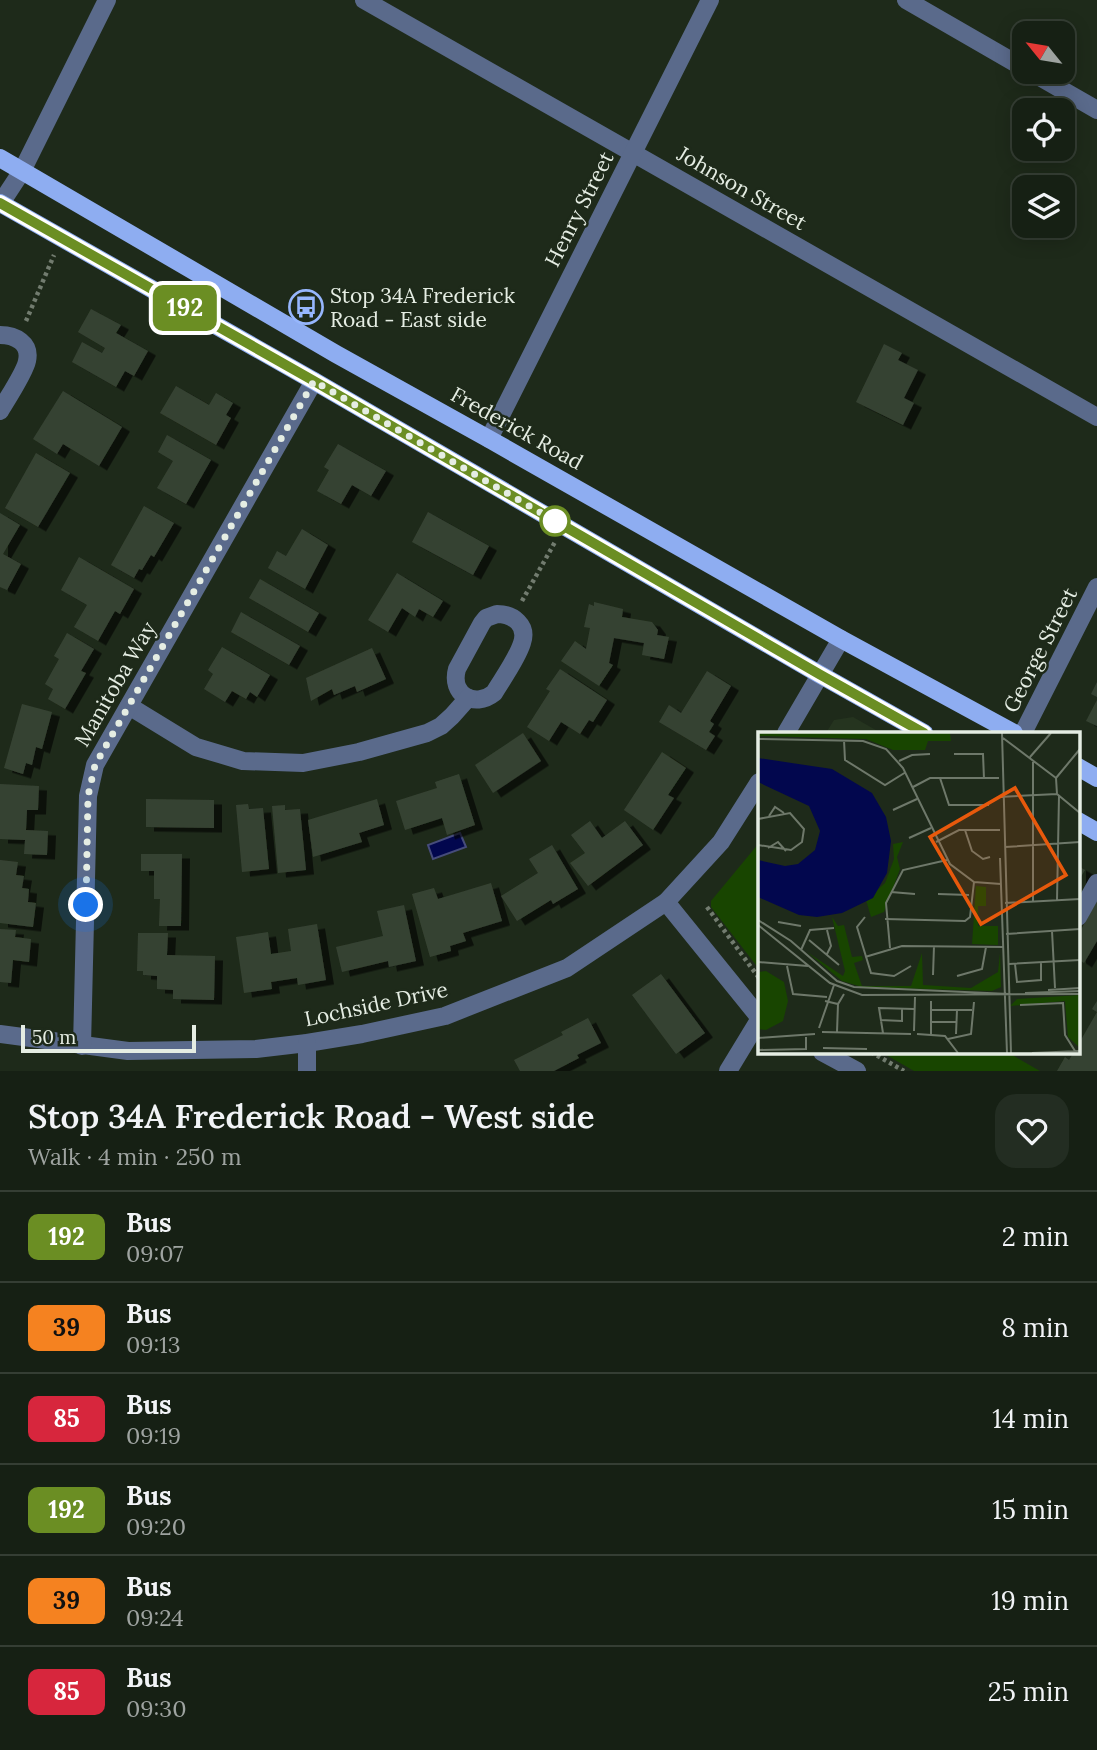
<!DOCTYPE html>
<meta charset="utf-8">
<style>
body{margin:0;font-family:Lora,serif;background:#232d22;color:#f1f3f6;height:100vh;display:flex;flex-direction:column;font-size:26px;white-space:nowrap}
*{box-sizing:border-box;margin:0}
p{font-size:23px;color:#9ea3a0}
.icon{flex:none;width:38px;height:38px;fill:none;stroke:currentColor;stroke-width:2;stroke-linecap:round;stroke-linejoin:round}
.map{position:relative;height:1071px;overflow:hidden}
.sheet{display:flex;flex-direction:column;background:#162014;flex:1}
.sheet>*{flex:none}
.badge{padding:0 14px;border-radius:10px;font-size:24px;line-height:46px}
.needle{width:46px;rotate:300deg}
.fabs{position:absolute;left:1012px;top:21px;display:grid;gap:14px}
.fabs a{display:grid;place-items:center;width:63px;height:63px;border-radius:14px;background:#162014;box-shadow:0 4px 18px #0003,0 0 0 2px #353e34;font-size:35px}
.scale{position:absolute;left:21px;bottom:18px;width:175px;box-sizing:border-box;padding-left:7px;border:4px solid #e5ede3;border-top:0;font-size:19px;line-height:24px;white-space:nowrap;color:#e5ede3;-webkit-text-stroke:5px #1e2a1a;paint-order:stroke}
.you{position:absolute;width:35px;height:35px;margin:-18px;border:5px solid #fff;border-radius:50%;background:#1a73e8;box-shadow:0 0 0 10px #1a73e833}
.map>.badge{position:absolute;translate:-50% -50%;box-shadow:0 0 0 4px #fff}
.round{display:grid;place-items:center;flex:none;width:74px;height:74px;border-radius:21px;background:#232d22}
.summary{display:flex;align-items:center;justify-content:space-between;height:119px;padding:0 28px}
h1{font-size:33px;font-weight:600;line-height:52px}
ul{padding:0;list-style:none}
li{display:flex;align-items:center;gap:21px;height:91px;padding:0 28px;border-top:2px solid #353e34}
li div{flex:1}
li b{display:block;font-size:26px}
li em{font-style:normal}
li .badge{min-width:77px;font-weight:700;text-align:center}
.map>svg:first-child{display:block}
</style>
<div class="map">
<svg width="1097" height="1071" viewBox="0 0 1097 1071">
<defs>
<filter id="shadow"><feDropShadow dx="8" dy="4.5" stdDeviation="0" flood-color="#0009"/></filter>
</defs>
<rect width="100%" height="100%" fill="#1e2a1a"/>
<path fill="#25341f" d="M853,717L881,733H826L834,720Z"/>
<g fill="#184500">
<path d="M759,843V969L711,907V901Z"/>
<path d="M881,1052H1007L1040,1071H914Z"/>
</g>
<path fill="#02074e" stroke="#464c7b" stroke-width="2" d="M460,833L466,847L433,859L428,845Z"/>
<g fill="#364232" filter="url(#shadow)">
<path d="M91,309L121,325L116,333L148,351L134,376L125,371L116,387L72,362L82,342L102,353L105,348L78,332Z"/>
<path d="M884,344L902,353L898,360L918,370L904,398L914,403L903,425L856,402Z"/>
<path d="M176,386L209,405L216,393L233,403L226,415L231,418L216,445L160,413Z"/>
<path d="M63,391L122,427L99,466L63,444L57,454L33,439Z"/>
<path d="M167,435L211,460L186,504L157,488L173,461L158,452Z"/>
<path d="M338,444L386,471L371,496L352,485L341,504L317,491L329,470L324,467Z"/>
<path d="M36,453L70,473L38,527L5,508Z"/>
<path d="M144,506L174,523L154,557L151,555L142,570L139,569L134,578L111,565Z"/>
<path d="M428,512L489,546L473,575L412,542Z"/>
<path d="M0,513L20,525L3,554L21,564L7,590L0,587Z"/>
<path d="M302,529L328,545L305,589L268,568L277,551L286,556Z"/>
<path d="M79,557L134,589L120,614L115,611L98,641L74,627L87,605L61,590Z"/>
<path d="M397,573L443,601L433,617L419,609L415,617L402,608L388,632L368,620Z"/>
<path d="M260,579L319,613L308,632L249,598Z"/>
<path d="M594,602L623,609L622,617L652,622L658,630L657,635L669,637L664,659L642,655L644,643L614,638L609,663L613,665L599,686L561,661L575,641L586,649L590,628L584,627L589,604L594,606Z"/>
<path d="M241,612L300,646L289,665L231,632Z"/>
<path d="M67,633L94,649L81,671L86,673L65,709L48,699L53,689L45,684L59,659L54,656Z"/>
<path d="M222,647L270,675L257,697L250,692L246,699L232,691L225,702L204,689L213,674L208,670Z"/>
<path d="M372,648L386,679L357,692L355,686L334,695L332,689L311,701L306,678Z"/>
<path d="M560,669L607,700L593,722L589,720L580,734L561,722L549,741L527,727L550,691L546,689Z"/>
<path d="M707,671L731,686L710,721L714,724L709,732L715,736L706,750L659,722L669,705L681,713Z"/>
<path d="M1097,682V697L1091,694Z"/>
<path d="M1097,700V726L1086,721Z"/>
<path d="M22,704L52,712L42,749L36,747L32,765L26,763L23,774L4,768Z"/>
<path d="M523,733L541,761L493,793L475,765Z"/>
<path d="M662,752L686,768L668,795L674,798L653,830L624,810Z"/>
<path d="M459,774L475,825L447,835L442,818L405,830L396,801L437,788L435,782Z"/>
<path d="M0,784L39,786L38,810H27L26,830L48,831L47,855L24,854L25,840L0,839Z"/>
<path d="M146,799L214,800V828L146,827Z"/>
<path d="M377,799L384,825L359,833L362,842L313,857L308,820Z"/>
<path d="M248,804L249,809L263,808L269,869L242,872L236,805Z"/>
<path d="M285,805V810L300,809L306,870L278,873L272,806Z"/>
<path d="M590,821L602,838L625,821L643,845L588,886L570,863L585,853L571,835Z"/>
<path d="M552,845L578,889L553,904L551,900L517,921L501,896L538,873L529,859Z"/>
<path d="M141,854H182L181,926H159L160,899H154V871H141Z"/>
<path d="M0,860L18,862L16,875L24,876L22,888L29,889L28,902L36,903L33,927L0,923Z"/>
<path d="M1078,866L1085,870L1078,882Z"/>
<path d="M491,883L502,921L463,933L466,941L450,946L451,951L430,957L412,894L434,888L438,899Z"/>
<path d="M1097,901V941L1084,963L1078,959V935Z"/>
<path d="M404,905L416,961L389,967L388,961L342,972L336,947L383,936L377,911Z"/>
<path d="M317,924L326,980L298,985L297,978L271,982L272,989L244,993L236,937L268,932L271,954L291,951L288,929Z"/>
<path d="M0,929L16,930L15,937L31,939L29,962L13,960L11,983L0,982Z"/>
<path d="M138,933H168L167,955L215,956L214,1000L173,999V990L157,989V976L143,975V971H137Z"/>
<path d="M661,974L705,1033L676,1054L632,995Z"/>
<path d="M1097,1001V1071H1057L1065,1057L1069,1060L1074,1052H1078V1045L1097,1012L1092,1009Z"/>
<path d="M588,1018L601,1043L577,1055L579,1058L554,1071H520L514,1060L563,1035L561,1032Z"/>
</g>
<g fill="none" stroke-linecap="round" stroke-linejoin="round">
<g stroke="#727c6f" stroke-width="4.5" stroke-dasharray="3.5 3.5" stroke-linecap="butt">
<path d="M26,321L54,255"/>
<path d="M522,601L555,542"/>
<path d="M707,907L759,978"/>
<path d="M871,1052L904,1071"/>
</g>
<g stroke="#5a6a8b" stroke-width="18">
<path d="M364,0L1097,417"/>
<path d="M906,0L1024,68"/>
<path d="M1031,72L1097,110"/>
<path d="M1,203L22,171L107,0"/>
<path d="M0,335C15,335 31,343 27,361C25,372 6,401 0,411"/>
<path d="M489,439L710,0"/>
<path d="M497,614C513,614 528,625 522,643C517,659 503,678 494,693C474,709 450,694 457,669L482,623L486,618Z"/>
<path d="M129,706L196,747L243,761L303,763L359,752L427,733L441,726L452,716L468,698"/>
<path d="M786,733L841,639"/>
<path d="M1023,733L1097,587"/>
<path d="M666,902L759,1017"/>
<path d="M1078,917L1097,883"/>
<path d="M0,1034L128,1051L256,1049L307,1043L362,1034L445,1016L567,968L666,902L721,842L759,782"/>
<path d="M307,1043V1071"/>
<path d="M82,1046L88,796L95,765L314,381"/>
<path d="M822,1052L857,1071"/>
<path d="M728,1071L759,1020"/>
</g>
<g stroke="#8eadf1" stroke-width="18">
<path d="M0,158L336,354L489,439L841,639L1014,733"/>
<path d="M0,203L314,381L819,674L924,733"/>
<path d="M1078,767L1097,778"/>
<path d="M1078,821L1097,832"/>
</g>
</g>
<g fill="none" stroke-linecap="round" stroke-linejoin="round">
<g stroke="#fff" stroke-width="16">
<path id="line" d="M0,203L314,381L819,674L924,733"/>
</g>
<use href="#line" stroke="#6b8e23" stroke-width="10"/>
<path stroke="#e5ede3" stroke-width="7" stroke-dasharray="0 12.6" d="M86,905L88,796L95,765L314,381L555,521"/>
</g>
<defs>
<g id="bus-ring" transform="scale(1.75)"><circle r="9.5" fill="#1e2a1a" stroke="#96b6fd" stroke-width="1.5"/><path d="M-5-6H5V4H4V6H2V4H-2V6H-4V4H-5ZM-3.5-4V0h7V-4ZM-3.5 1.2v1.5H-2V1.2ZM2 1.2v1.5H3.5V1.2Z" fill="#96b6fd"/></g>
</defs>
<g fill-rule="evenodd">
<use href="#bus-ring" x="306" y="307"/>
</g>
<circle fill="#fff" stroke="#6b8e23" stroke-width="3.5" cx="555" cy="521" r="14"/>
<g text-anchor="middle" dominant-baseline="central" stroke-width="5" stroke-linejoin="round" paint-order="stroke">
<g font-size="21" fill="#e5ede3" stroke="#1e2a1a">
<text transform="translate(742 188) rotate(30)">Johnson Street</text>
<text transform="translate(579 209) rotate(-63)">Henry Street</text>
<text transform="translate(517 428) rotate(29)">Frederick Road</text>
<text transform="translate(1040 650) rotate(-63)">George Street</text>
<text transform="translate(115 684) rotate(-60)">Manitoba Way</text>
<text transform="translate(376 1004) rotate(-12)">Lochside Drive</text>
</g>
<g font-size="21" fill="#e5ede3" stroke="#1e2a1a" text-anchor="start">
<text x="330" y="295">Stop 34A Frederick<tspan x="330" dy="24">Road - East side</tspan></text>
</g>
</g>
<g transform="translate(758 732)">
<rect width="322" height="322" fill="#1e2a1a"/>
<path d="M0,1H192L193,9H170L167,18H135L108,7L0,4ZM145,110L139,125L142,137L126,180L113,185L108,168L127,151L136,127L135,112ZM218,154L228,155V174H220V194H240V213L214,212ZM74,185L80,194L86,193L94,225L104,224L105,228L96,231L104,254H153L164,221L165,253L213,256L240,240L242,221L243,255L234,259L104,255L84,249L49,220L85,244L87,239ZM8,239L26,250L30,269L25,289L8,298L0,297V240ZM322,263V316L310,305L307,269L252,274L259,267Z" fill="#184500"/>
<path d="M0,26L74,37L114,61L128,85L133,109L129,141L115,166L84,181L59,185L41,183L0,165V128L27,134L40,132L57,118L62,99L51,74L0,50Z" fill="#02074e"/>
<path fill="none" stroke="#6e786a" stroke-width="2" d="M244,1L253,321M245,6L298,46L299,62L322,81M0,7L105,9L128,17L145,36L192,132L216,150L243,152M86,8L87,28L127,53L148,40M196,22H225L226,47M272,25L293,1M141,29L154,23L172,22M182,46L191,73H231M298,46L322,17M155,55L172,46H241M241,65L299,62M135,78L159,67M11,84L17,75L26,81M0,87L32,81L46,97L44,110L33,118L0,113M207,98L214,119L225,127L232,125M151,106L173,96M178,110L201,98H242M247,115L322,110M10,116L20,110L28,119M242,126L249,321M133,160L157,162M180,162L211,163M299,168L301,64M275,169V28M247,171L322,167M107,185L99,195L113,241L136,244L153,234M127,187L207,189L212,185L216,150M0,188L33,209L79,249L96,255L251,262M20,190L43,194M0,193L72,251L104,263L322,262M69,198L73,214L69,222M294,199L297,256M248,202L322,197M51,208L81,233M132,216L128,171L145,138L189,128M43,218L52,198L76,196M107,225L144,214L246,215M0,230L50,234M251,232L322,228M257,232L259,250L283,248V230M29,234L35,262L69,265M175,243L176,214M199,244L224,237L228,215M290,258L322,256M267,261L322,259M67,269L80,272L86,262M173,269V302M262,273L305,271L307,303L317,319M174,278H214M122,288L144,289V276M173,290H198M61,296L76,253M156,299L157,265M64,300L153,302M79,300L80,272M125,301L121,276L156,277M159,302L187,304L200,321M198,302L199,278M0,306L57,302M190,307L213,302L216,270M65,316L109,317M0,318L48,317V305M274,321L322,319"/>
<path fill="#e8590c" fill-opacity="0.15" stroke="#e8590c" stroke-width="3.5" d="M257,56L308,143L223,192L172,105Z"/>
<rect width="322" height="322" fill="none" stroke="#e5ede3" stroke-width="3.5"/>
</g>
</svg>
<div class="fabs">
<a><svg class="needle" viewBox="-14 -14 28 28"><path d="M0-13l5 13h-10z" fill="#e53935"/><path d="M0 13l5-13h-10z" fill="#9ea3a0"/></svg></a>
<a><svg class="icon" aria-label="locate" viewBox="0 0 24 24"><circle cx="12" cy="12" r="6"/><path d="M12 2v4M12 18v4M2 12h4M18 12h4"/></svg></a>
<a><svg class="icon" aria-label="layers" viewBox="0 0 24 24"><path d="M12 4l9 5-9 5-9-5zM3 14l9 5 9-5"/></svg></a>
</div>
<div class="scale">50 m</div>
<div class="you" style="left:86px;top:905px"></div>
<b class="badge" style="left:185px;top:308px;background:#6b8e23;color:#fff">192</b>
</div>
<section class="sheet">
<div class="summary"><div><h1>Stop 34A Frederick Road - West side</h1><p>Walk · 4 min · 250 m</p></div><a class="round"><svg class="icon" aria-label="heart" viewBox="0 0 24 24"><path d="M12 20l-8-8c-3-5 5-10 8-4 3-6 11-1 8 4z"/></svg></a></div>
<ul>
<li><span class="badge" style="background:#6b8e23;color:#fff">192</span><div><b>Bus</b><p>09:07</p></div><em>2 min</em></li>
<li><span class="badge" style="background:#f58220;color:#111">39</span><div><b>Bus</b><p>09:13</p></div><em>8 min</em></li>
<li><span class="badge" style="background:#d7263d;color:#fff">85</span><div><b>Bus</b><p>09:19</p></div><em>14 min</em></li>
<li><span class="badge" style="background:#6b8e23;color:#fff">192</span><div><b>Bus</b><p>09:20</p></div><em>15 min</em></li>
<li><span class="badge" style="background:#f58220;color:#111">39</span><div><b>Bus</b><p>09:24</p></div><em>19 min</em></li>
<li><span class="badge" style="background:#d7263d;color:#fff">85</span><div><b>Bus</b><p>09:30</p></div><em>25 min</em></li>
</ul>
</section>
